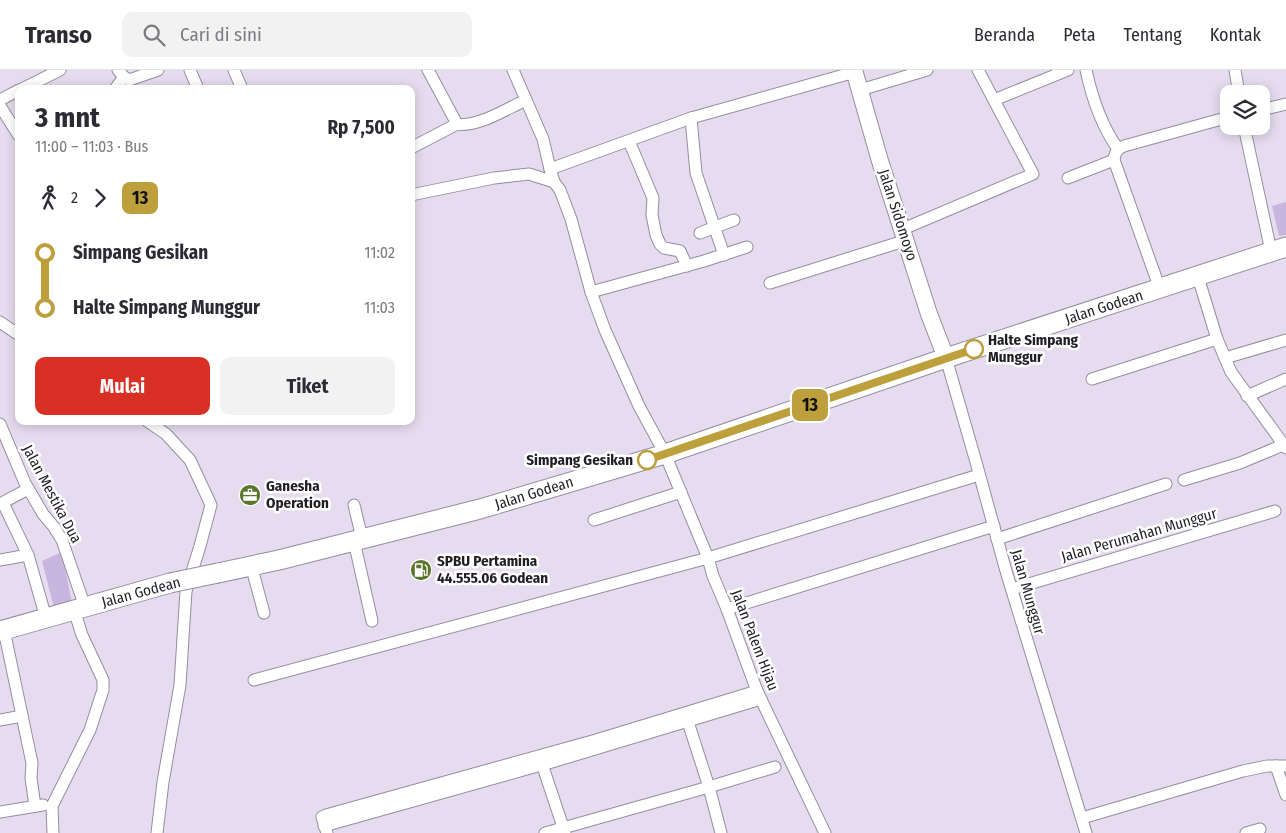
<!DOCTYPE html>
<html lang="id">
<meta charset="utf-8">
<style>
body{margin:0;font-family:"Fira Sans Condensed",sans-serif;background:#f2f2f3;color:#2b2b33;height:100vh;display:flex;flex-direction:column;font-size:19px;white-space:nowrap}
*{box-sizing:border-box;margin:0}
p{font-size:16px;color:#7c7c81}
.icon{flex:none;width:28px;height:28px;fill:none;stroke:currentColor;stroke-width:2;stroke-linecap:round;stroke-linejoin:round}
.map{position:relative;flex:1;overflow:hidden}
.panel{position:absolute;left:15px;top:15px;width:400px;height:340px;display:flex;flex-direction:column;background:#fff;border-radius:10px;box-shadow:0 2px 12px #0003}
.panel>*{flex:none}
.badge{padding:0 10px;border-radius:8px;font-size:18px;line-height:32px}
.tools{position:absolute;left:1220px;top:15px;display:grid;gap:10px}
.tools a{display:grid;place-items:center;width:50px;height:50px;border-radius:10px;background:#fff;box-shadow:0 2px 12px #0003;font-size:25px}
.map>.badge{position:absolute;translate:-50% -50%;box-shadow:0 0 0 2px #fff}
.legs{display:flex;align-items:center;gap:8px;height:55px;padding:0 20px;font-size:16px}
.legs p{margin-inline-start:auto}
.summary{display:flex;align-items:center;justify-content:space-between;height:85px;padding:0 20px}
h1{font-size:28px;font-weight:700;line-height:38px}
.action{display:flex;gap:10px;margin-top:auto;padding:10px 20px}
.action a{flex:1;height:58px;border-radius:10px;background:#d93025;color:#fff;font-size:20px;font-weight:700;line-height:58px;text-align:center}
.action a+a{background:#f2f2f3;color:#2b2b33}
ul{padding:0 20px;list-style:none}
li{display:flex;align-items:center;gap:18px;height:55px;font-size:19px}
li i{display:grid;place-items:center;width:8px;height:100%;margin:0 6px;background:currentColor}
li i::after{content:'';width:12px;height:12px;margin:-6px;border:4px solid;border-radius:50%;background:#fff}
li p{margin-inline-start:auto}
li:first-child i{background:linear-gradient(#0000 50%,currentColor 0)}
li:last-child i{background:linear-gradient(currentColor 50%,#0000 0)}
header{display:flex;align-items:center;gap:30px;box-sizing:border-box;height:70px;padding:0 25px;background:#fff;border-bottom:1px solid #e1e1e2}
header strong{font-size:24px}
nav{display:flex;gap:28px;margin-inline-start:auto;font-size:18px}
.search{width:350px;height:45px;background:#f2f2f3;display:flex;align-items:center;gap:12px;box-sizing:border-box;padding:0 18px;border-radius:10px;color:#7c7c81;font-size:19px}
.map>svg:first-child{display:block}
</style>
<header>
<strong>Transo</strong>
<div class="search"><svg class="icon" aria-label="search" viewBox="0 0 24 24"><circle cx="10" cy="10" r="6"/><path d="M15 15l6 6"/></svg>Cari di sini</div>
<nav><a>Beranda</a><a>Peta</a><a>Tentang</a><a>Kontak</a></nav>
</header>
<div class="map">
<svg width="1286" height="763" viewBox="0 0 1286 763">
<rect width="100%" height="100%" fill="#e5dcef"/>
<g fill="#c9b6df">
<path d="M1286,132V165L1279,166L1272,136Z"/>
<path d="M62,482L72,533L54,538L42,491Z"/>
</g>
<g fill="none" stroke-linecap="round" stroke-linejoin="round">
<g stroke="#958d9f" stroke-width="13">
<g id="minor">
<path d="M118,0L124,7L129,10L158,0"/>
<path d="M190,0L198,19"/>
<path d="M234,0L242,19"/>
<path d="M428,0L457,54C477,58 508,38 526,30"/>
<path d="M513,0L543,69L550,99"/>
<path d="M1086,0C1092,28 1101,55 1118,79"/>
<path d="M1235,0L1239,24"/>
<path d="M22,19L60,0"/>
<path d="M115,19L124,7"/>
<path d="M860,20L927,0"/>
<path d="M0,30L19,20"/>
<path d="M994,30L1068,0"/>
<path d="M0,36L19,66"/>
<path d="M1261,40L1286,34"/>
<path d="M691,48L696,103L724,185"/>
<path d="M1244,56L1271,181"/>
<path d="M629,71L653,128L652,145L656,165L660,174L664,178L680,181L687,196"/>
<path d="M411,78L457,54"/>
<path d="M1068,108L1114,90"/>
<path d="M554,112L550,99L691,48L855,2"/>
<path d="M411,125L494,108L529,104L554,112L560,120L571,149L591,222L605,260L639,336L665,384L708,488L713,506L727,539L757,621L825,763"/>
<path d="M903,159L1033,104L978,0"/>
<path d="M700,163L734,150"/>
<path d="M1198,207L1217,269L1231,302L1286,378"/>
<path d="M770,213L907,170"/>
<path d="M1160,219L1114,90C1115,82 1117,79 1124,76L1229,47"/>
<path d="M591,222L704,191L747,177"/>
<path d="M0,252L19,265"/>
<path d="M946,288L976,392L1006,501L1086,763"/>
<path d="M1225,288L1286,270"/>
<path d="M1092,309L1217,269"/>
<path d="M1247,326L1286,309"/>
<path d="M147,351L166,364L190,390L211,435L200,476L186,521L180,615L163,712L157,763"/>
<path d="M0,354L25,413L43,444L54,457L62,470L85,537"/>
<path d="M1184,410L1240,393L1283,375"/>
<path d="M3,433L28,485L46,548"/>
<path d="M0,434L28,419"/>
<path d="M354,435L362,468"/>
<path d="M594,450L681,422"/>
<path d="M997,469L1166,414"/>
<path d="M354,471L372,551"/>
<path d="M0,490L28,485"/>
<path d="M251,495L264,543"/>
<path d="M1012,519L1275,441"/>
<path d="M727,539L994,456"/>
<path d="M4,560L32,693L31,708L35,736"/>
<path d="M254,610L708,488L979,405"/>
<path d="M0,650L22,646"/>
<path d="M688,652L709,717L721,763"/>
<path d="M540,688L565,763"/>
<path d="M1276,696L1286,725"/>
<path d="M0,742L43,735"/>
<path d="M1082,748L1243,701L1267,696H1286"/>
<path d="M324,756L552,692L761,629"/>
<path d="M53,763L52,736L90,660L103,620V610L82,565L74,540"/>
<path d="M327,763L322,747L326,745L596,670L757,621"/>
<path d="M545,763L709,717L775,697"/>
<path d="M1246,763L1260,759"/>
</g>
</g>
<g stroke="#958d9f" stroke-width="18">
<path id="secondary" d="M854,0L880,91L929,244L946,288"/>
</g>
<g stroke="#958d9f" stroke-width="21">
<g id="primary">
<path d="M218,503L279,490L480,439L665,384L946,288L1286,177"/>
<path d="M0,561L170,513"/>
</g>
</g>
<use href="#minor" stroke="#fff" stroke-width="11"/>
<use href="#secondary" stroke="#fff" stroke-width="16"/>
<use href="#primary" stroke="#fff" stroke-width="19"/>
<g stroke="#958d9f" stroke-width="21" stroke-linecap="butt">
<path id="primary-bridge" d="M170,513L218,503"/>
</g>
<use href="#primary-bridge" stroke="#fff" stroke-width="19"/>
</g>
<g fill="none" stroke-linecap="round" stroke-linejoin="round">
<g stroke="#fff" stroke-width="11">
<path id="line-1" d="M647,390L974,279"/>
</g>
<use href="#line-1" stroke="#bd9f3c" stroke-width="8"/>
</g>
<defs>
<g id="office-disc" transform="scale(1.125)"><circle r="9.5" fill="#5b762a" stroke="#fff"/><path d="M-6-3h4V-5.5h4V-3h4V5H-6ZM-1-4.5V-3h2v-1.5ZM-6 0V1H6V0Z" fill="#fff"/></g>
<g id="fuel-disc" transform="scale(1.125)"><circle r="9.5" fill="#5b762a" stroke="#fff"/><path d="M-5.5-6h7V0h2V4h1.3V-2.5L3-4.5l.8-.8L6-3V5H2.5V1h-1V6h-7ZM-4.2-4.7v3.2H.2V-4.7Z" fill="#fff"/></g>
</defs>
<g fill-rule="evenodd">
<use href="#office-disc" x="250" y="425"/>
<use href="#fuel-disc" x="421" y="500"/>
</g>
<g fill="#fff" stroke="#bd9f3c" stroke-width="2.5">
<circle cx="974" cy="279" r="9"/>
<circle cx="647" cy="390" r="9"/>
</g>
<g text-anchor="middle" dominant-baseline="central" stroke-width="5" stroke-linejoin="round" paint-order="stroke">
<g font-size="15" fill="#221e25" stroke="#fff">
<text transform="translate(898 145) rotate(72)">Jalan Sidomoyo</text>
<text transform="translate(1104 237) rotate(-18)">Jalan Godean</text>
<text transform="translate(534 423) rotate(-17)">Jalan Godean</text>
<text transform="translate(52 424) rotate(62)">Jalan Mestika Dua</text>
<text transform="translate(1139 465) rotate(-16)">Jalan Perumahan Munggur</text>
<text transform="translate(141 522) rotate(-15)">Jalan Godean</text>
<text transform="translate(1028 522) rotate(74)">Jalan Munggur</text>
<text transform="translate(755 570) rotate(69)">Jalan Palem Hijau</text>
</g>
<g font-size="15" font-weight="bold" fill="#221e25" stroke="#fff" text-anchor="start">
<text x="988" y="270">Halte Simpang<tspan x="988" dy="17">Munggur</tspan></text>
<text x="633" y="390" text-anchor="end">Simpang Gesikan</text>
</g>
<g font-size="15" font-weight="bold" fill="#221e25" stroke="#fff" text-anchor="start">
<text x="266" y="416">Ganesha<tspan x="266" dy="17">Operation</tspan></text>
<text x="437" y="491">SPBU Pertamina<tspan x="437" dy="17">44.555.06 Godean</tspan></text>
</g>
</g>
</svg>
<div class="tools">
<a><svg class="icon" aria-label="layers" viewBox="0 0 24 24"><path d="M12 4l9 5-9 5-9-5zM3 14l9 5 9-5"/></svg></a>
</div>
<b class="badge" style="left:810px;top:335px;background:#bd9f3c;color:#111">13</b>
<section class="panel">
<div class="summary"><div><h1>3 mnt</h1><p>11:00 – 11:03 · Bus</p></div><b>Rp 7,500</b></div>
<div class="legs"><svg class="icon" aria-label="walk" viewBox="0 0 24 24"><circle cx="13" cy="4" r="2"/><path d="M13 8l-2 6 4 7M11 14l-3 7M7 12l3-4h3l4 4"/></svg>2<svg class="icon" aria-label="forward" viewBox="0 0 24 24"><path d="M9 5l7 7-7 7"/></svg><b class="badge" style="background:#bd9f3c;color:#111">13</b></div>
<ul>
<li><i style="color:#bd9f3c"></i><b>Simpang Gesikan</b><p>11:02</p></li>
<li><i style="color:#bd9f3c"></i><b>Halte Simpang Munggur</b><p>11:03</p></li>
</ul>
<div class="action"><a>Mulai</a><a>Tiket</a></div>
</section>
</div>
